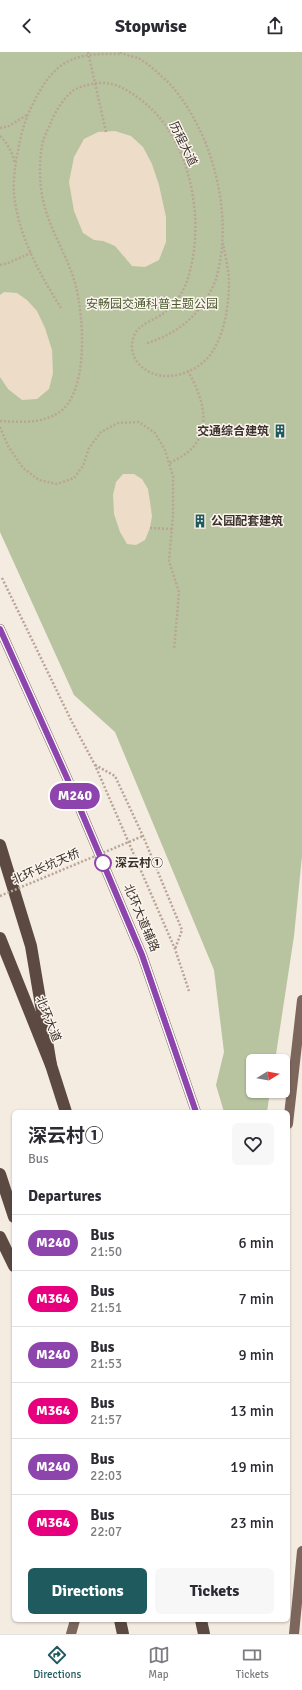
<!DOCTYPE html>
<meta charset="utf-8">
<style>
body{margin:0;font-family:Signika,"Noto Sans SC",sans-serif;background:#f7f7f7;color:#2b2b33;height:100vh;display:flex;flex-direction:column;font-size:15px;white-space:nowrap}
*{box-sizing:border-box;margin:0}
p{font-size:13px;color:#7c7c81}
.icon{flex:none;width:22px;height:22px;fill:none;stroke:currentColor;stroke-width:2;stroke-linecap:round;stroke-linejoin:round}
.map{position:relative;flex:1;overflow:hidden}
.sheet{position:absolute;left:12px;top:1058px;width:278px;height:512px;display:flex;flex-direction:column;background:#fff;border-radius:6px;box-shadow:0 1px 3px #0004}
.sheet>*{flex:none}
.badge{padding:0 8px;border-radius:13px;font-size:14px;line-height:26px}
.needle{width:26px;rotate:79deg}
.fabs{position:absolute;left:246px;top:1002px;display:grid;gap:8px}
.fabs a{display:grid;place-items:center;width:44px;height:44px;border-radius:6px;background:#fff;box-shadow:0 1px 3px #0004;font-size:20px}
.map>.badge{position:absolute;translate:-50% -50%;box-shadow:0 0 0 2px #fff}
h2{padding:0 16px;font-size:15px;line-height:36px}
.round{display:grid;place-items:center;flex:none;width:42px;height:42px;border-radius:6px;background:#f7f7f7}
.summary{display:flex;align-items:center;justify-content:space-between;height:68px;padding:0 16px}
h1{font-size:19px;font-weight:700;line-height:30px}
.primary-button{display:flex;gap:8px;margin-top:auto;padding:8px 16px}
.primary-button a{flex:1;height:46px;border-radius:6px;background:#1f5a5e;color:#fff;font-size:16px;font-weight:700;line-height:46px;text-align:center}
.primary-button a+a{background:#f7f7f7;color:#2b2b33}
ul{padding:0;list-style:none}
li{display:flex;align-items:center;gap:12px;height:56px;padding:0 16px;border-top:1px solid #e1e1e2}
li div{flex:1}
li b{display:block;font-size:15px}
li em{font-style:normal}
li .badge{min-width:44px;font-weight:700;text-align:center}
header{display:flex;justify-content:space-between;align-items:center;height:52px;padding:0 16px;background:#fff;font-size:18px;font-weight:700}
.tab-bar{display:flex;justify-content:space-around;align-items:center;height:56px;border-top:1px solid #e1e1e2;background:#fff;font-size:11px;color:#7c7c81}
.tab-bar a{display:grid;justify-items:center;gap:2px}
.tab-bar .active{color:#1f5a5e}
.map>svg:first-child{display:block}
</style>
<header><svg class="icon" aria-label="back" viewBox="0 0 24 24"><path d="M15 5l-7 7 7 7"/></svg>Stopwise<svg class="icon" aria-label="share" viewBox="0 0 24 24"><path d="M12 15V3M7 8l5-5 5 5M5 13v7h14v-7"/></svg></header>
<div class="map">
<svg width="302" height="1582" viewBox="0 0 302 1582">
<rect width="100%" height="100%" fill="#f4ebe1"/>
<path fill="#b8c4a0" d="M0,0H302V804L294,884L275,1009H253V1039H270L267,1060H224L216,1033L224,1000L214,918L115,680L74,643L0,480Z"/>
<g fill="#ecdcc8">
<path d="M115,79L131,84L143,95L152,112L159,133L166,165V190L159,208L145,215L132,214L115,194L103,189L94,188L83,181L74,159L69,130L74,105L84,87L98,80Z"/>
<path d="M4,240L17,241L27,248L37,259L45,276L52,298L53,321L49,337L37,347L22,348L8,337L0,325V243Z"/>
<path d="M123,422H134L142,427L148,437L150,450L152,464L150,476L145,488L136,493L127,492L120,480L114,462L113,443L116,430Z"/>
</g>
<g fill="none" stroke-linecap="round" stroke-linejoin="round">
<g stroke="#b9a596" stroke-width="2.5" stroke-dasharray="2 2" stroke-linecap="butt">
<path d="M88,0L106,80"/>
<path d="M120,0C126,4 134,4 140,7C150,13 159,22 168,30C208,73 229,145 221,203C219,215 217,229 210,240C195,268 175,282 145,292"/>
<path d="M0,76L9,74L27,63"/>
<path d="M0,84C8,92 12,100 15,111"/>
<path d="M0,213L8,211L31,201"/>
<path d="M61,256C39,221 18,183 14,142C13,128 15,113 18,99C21,81 26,64 35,48C43,32 54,15 71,8C87,1 105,2 122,2"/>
<path d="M0,369C19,370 41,372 58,361C89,342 84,266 76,235C69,206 51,181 44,152C39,134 39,112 42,93C43,86 48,78 51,70C55,60 67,40 78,36C104,26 119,31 141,48C186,81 202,153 193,205C190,220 187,234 178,246C174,251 169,257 164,261C155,268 138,272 134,284C126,305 143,322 164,324C183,325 205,314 214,297C225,278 229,253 229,230C229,218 225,204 223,191"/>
<path d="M0,375L8,394L23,416L39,428L57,432L74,426L83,414L89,396L101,380L118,371L139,370L155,381L165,398L173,424V462L169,509L179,540L174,598"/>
<path d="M170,411C179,406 189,401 195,393C212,369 200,341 188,319"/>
<path d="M150,476L172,477"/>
<path d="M2,526L72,670L95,713L175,897L189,939"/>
<path d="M95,713L115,724L143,784L182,878L175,897"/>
</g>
<g stroke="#7d675c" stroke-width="10">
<path d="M0,577L67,726L142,903L196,1060"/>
<path d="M288,1072L302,948"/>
<path d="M71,1582L75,1568"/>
<path d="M294,1582L302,1499"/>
</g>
<g stroke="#5c4a42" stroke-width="12">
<path d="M0,793L31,894L51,1013"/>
<path d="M0,886L51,1013L66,1060"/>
<path d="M0,1122L14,1165"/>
<path d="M0,1185L14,1214"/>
<path d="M120,1568L123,1582"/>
<path d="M201,1568L204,1582"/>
</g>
<path stroke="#b9a596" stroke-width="2.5" stroke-dasharray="2 2" stroke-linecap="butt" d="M0,844L143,784"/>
</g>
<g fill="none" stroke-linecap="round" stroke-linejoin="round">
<g stroke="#fff" stroke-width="9">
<path id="line" d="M0,577L67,726L142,903L196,1060"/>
</g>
<use href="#line" stroke="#8e44ad" stroke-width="6"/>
</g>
<defs>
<g id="building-bare" transform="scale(1.08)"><path d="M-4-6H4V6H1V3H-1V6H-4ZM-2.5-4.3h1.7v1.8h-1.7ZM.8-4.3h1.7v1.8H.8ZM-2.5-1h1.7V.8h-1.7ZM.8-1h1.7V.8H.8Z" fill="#1f5a5e" stroke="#fbf5ee" stroke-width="2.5" paint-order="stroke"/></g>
</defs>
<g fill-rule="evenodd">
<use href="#building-bare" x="280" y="379"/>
<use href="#building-bare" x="200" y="469"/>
</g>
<circle fill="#fff" stroke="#8e44ad" stroke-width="2" cx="103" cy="811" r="8"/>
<g text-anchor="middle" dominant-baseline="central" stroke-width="3" stroke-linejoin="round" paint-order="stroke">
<g font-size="12" fill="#3b302b" stroke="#fbf5ee">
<text transform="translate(183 92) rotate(64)">历程大道</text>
<text transform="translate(46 815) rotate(-23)">北环长坑天桥</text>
<text transform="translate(141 866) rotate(67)">北环大道辅路</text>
<text transform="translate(48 967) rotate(68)">北环大道</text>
</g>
<g font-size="12" fill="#4a5a2e" stroke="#fbf5ee">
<text x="152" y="252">安畅园交通科普主题公园</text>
</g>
<g font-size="12" font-weight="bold" fill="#3b302b" stroke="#fbf5ee" text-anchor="end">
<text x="269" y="379">交通综合建筑</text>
<text x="211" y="469" text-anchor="start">公园配套建筑</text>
</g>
<g font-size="12" font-weight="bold" fill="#3b302b" stroke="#fbf5ee" text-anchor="start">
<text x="115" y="811">深云村①</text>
</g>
</g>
</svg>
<div class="fabs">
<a><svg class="needle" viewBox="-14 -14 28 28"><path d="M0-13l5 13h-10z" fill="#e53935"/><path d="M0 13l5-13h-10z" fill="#7c7c81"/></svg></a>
</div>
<b class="badge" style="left:75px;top:744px;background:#8e44ad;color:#fff">M240</b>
<section class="sheet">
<div class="summary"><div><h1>深云村①</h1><p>Bus</p></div><a class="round"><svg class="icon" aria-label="heart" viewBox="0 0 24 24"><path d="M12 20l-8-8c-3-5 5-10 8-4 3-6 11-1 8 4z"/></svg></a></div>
<h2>Departures</h2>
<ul>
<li><span class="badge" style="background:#8e44ad;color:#fff">M240</span><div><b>Bus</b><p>21:50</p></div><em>6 min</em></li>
<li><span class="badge" style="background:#e6007e;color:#fff">M364</span><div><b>Bus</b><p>21:51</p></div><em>7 min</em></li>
<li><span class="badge" style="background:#8e44ad;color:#fff">M240</span><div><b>Bus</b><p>21:53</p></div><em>9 min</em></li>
<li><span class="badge" style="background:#e6007e;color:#fff">M364</span><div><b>Bus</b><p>21:57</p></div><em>13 min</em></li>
<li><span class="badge" style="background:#8e44ad;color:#fff">M240</span><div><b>Bus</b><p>22:03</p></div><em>19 min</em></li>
<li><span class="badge" style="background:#e6007e;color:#fff">M364</span><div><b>Bus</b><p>22:07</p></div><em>23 min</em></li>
</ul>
<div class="primary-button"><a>Directions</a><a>Tickets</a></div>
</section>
</div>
<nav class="tab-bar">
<a class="active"><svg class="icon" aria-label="directions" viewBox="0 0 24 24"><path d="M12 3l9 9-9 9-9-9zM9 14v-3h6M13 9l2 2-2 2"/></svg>Directions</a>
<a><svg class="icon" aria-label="map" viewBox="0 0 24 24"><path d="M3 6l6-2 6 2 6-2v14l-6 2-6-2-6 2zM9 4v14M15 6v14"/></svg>Map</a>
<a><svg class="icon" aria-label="tickets" viewBox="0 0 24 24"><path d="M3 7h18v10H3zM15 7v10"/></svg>Tickets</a>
</nav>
